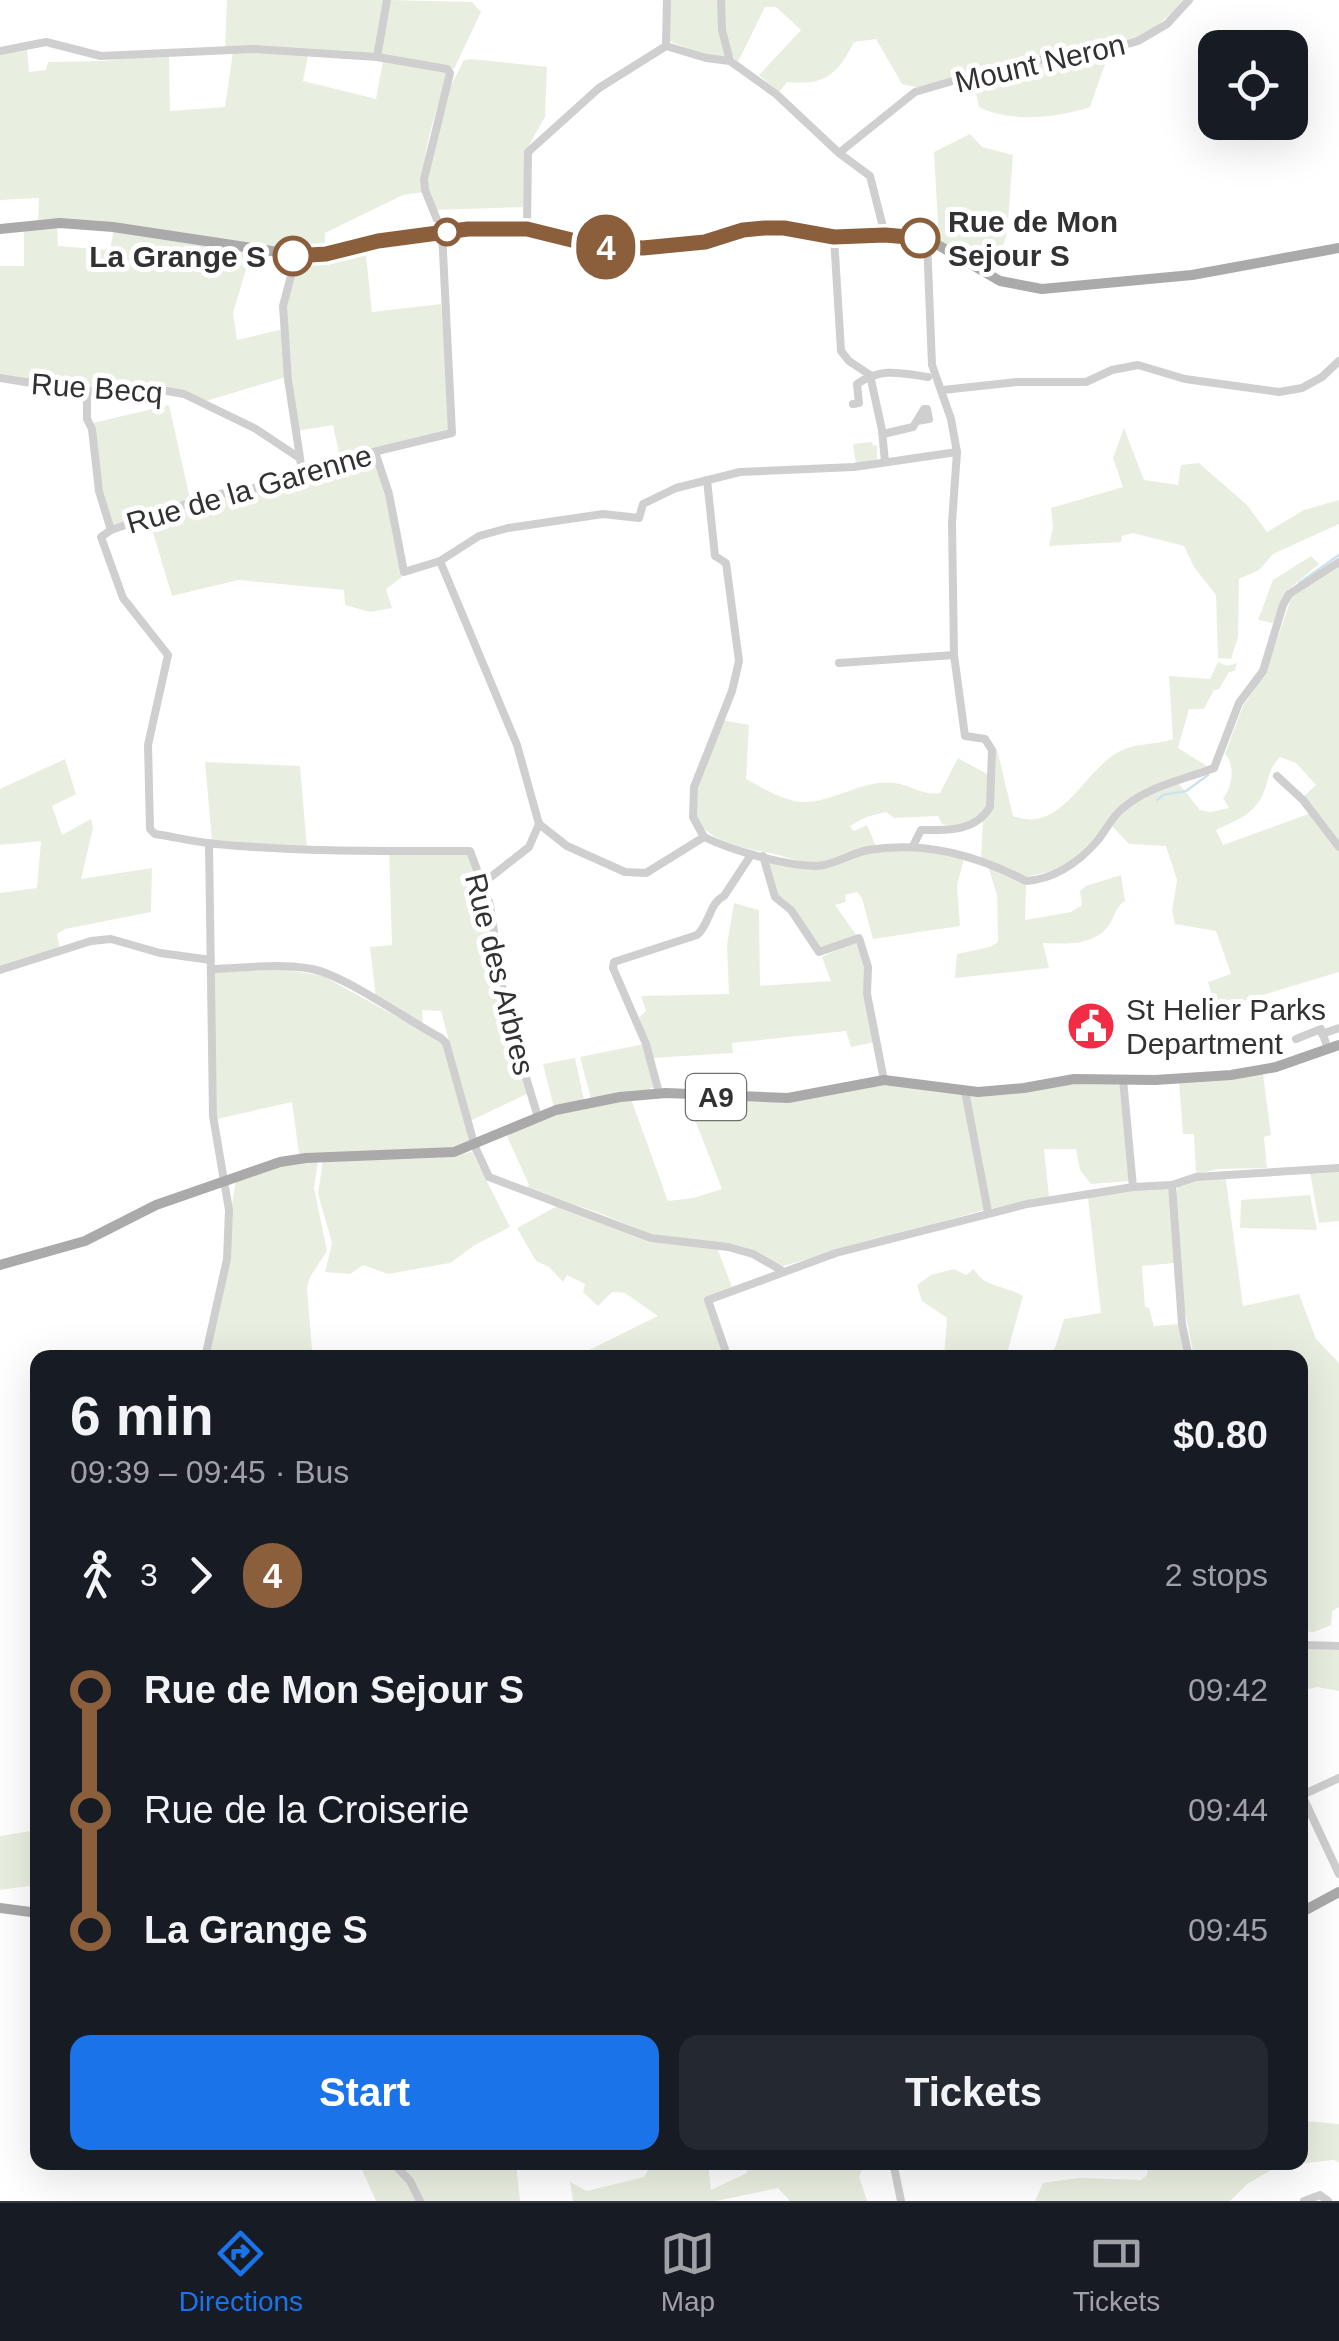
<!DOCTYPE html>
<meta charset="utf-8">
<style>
body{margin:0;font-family:Helvetica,sans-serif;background:#242831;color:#f1f3f6;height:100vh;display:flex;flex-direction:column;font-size:38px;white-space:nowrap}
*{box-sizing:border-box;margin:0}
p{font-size:32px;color:#9ea1a6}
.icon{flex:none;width:55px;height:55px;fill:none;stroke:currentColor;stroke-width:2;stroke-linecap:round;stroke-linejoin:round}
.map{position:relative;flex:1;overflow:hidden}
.drawer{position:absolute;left:30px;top:1350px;width:1278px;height:820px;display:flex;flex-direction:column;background:#171b24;border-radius:20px;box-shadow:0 10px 40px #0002}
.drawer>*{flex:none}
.badge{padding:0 20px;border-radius:32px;font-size:35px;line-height:65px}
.buttons{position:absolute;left:1198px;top:30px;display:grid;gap:20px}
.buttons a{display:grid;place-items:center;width:110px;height:110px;border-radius:20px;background:#171b24;box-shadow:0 10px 40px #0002;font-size:50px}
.map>.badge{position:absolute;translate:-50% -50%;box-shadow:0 0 0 5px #fff}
.legs{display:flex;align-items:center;gap:15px;height:110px;padding:0 40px;font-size:32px}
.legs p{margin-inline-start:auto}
.overview{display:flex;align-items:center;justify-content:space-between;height:170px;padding:0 40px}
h1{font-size:55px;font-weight:800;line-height:75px}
.primary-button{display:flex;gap:20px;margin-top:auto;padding:20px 40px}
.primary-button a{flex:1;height:115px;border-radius:20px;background:#1a73e8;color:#fff;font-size:40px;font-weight:800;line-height:115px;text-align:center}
.primary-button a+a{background:#242831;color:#f1f3f6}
ul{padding:0 40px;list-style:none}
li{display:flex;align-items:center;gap:35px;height:120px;font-size:38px}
li i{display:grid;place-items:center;width:15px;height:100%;margin:0 12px;background:currentColor}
li i::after{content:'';width:25px;height:25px;margin:-12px;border:8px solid;border-radius:50%;background:#171b24}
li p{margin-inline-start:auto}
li:first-child i{background:linear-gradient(#0000 50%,currentColor 0)}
li:last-child i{background:linear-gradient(currentColor 50%,#0000 0)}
.tab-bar{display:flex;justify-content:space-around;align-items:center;height:140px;border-top:2px solid #363941;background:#171b24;font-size:28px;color:#9ea1a6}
.tab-bar a{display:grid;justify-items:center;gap:5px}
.tab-bar .active{color:#1a73e8}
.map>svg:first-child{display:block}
</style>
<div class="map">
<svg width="1339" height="2201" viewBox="0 0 1339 2201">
<rect width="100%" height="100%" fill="#fff"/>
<g fill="#e9efe0">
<path d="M227,0H385L375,55L225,48Z"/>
<path d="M390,0L472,2L481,12L454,69L380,56Z"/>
<path d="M669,0H718L725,55L721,59L704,55L669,41Z"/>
<path d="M724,0H1186L1156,27L1139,37L1112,45L1008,62L919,88L902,84L876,39L854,42C838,74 825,86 787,82L779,92L759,75L801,30L776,7H765L738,62C722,47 724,20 724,0Z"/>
<path d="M27,46L29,72L46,70L48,62L103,61L169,54L170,111L225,107L233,52L253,50L308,56L303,81L376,99L383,61L445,72L447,76C436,113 420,154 424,192L403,195L325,233V250C272,260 215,236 163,230C122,225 80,224 38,222L39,198L0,200V52Z"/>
<path d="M1110,50L1090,107C1057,118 1011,123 979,107L973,78L1011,65Z"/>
<path d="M472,59L547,67L545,117L525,152L526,207L436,210L426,183L446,95L464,60Z"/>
<path d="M970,134L982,147L1013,155L1007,234L993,274L939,242L934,152Z"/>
<path d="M57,226L58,246L110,250L114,229L251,253L233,313L237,340L283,329L286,377L206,401C160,375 131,390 85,388C57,387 28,380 0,376V266H24V229Z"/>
<path d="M365,246L372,312L441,304L451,425L449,431L340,458L333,425L297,431L286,308L297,260Z"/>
<path d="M169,405L190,499L113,525L101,482L93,423Z"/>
<path d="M1124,428L1144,480L1178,485L1181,465L1199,463L1247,505L1267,532L1304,510L1339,500V524L1273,554L1259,570L1239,579L1238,637L1231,659L1218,658L1216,595L1194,567L1184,546L1133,533L1122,536L1121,542L1049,546L1053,527L1051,508L1123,487L1113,458Z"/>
<path d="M872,442L873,446L877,445V461L856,464L853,444Z"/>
<path d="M373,454C386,494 398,535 402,577L386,589L392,608L370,612L345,605L344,590L238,580L172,596L149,519L229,492L273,489L308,470Z"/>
<path d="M1311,556L1319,564L1288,590L1273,623L1258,620L1273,580Z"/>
<path d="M1339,565V844L1303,797L1316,785L1296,763L1280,757C1267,771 1270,778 1263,794C1254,815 1235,821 1216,830L1223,845L1311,813L1339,850V972L1216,1009L1208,982L1231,974L1216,931L1175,924L1172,911L1177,880L1166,846L1129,844L1112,826C1130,803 1152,791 1179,784L1200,810L1210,812L1229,808L1223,798C1233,787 1235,764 1225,754L1243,706L1266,672L1292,596Z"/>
<path d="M1218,662L1227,666L1237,663L1235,671L1229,672L1219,689L1214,690L1204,709H1189L1178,748L1207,766L1145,790L1074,858L1057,870L1026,877L981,858L983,819L992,807L994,751L997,749L1013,816C1062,835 1083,770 1120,751C1136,743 1156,745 1173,739L1169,676L1210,679Z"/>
<path d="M722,720L749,725L746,779C763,788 784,802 804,802C834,802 863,779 895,783C911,785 923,796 940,793L958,758L987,774C988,784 991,800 987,808C980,824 956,828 942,824L938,816L894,818L886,812L866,817L850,826L854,831L867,825L876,846C856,848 842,857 823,862C808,866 785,856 770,853C664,835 692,799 722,720Z"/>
<path d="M65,759L76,794L52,806L62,835L91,819L93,828L81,879L152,868L151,912L65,929L57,934L60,949L0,967V893L37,888L41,841L0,845V789Z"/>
<path d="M205,762L300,766L307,848L212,841Z"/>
<path d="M914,848L964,859L957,885L960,926L873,939L862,898L857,892L845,895L846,902L835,905L857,936L819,949L776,895L766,858L819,869L866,854Z"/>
<path d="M389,852L467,854L488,905L502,1004L527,1094L470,1121L441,1011L422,1010L423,1027L376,999L370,947L392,945Z"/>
<path d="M988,866L1026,885L1025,920L1071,912L1082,905L1080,891L1086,886L1121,875L1125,901C1113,909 1115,919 1107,928C1091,946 1063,944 1043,943L1049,968L955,978L957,954L990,947L998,942L997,895Z"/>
<path d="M734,903L759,910L760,986L831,981L822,957L855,941L867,971L875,1042L851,1047L846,1031L732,1043L733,1053L652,1058L639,1017L646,1011L641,996L729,994L727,945Z"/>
<path d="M282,969L323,976L441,1041L446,1048L472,1143L470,1145L426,1151L299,1154L292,1102L217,1119L214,973Z"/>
<path d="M644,1044L656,1087L650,1088V1091L591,1099L580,1057Z"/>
<path d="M575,1058L584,1100L554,1108L543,1064Z"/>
<path d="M1263,1074L1271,1135L1264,1137L1267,1168L1219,1169L1196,1174L1194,1134H1183L1179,1083Z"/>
<path d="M1091,1082H1120L1130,1181L1091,1184L1080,1170L1076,1149H1044L1049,1197L984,1210L783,1266H778L751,1251L651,1234L594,1211L526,1189L529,1185L507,1136L550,1116L631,1099L668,1201L693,1198L722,1189L690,1107L697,1098L730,1102H791L877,1085H906L970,1095Z"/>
<path d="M472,1152L510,1227L475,1245L450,1263L388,1274L363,1265L350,1274L325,1272L332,1243L318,1194L323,1160L439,1158Z"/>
<path d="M318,1162L314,1188L327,1251L310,1277L307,1288L312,1350L319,1357L207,1358L236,1180L280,1164Z"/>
<path d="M1339,1170V1221L1319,1223L1310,1172Z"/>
<path d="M1225,1173L1243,1306L1299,1294L1316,1339L1339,1363V1607L1332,1611L1331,1625L1314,1632L1300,1631V1358L1194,1357L1182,1295L1176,1194L1178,1186Z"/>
<path d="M1167,1188L1171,1196L1175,1263L1142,1266L1145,1307L1149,1308L1154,1326L1180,1324L1187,1357L1047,1358L1055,1348L1064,1319L1101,1313L1088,1198L1131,1190Z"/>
<path d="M1310,1195L1317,1230L1240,1228L1241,1200Z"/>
<path d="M559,1205L651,1240L717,1248L732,1287L705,1299L725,1357H575L658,1316L625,1293L612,1292L598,1306L583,1292L585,1284L567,1275L563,1282L549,1267L536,1261L517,1228Z"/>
<path d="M954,1269L966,1275L974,1269C984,1288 1005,1285 1023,1296L1006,1357H944L947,1318L922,1301L917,1285L931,1275Z"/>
<path d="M1300,1649L1339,1650V1691L1317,1687L1300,1691Z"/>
<path d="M37,1830V1885L0,1890V1836Z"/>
<path d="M1300,2106L1306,2121L1339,2124V2163L1334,2160L1278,2166L1247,2184L1230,2201H1035L1043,2183L1079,2178L1141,2180L1147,2175L1148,2163L1300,2162Z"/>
<path d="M653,2162L708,2163L711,2190L747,2173L749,2163H866L859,2176L867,2201H790L778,2188L716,2201H573L570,2182L587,2191L644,2177Z"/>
<path d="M359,2163H390L408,2182L418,2201H376Z"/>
<path d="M395,2163H516L520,2201H422Z"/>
</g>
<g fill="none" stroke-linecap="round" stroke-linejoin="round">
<g stroke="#cce4f0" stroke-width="2.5">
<path d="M1299,583L1339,555"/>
<path d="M1157,800L1163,795L1186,791L1208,775"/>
</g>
<g stroke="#cfcfcf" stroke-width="8">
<path d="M721,0L722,30L730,61L776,94L839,153L870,176L885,235"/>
<path d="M666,46L667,0"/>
<path d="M0,51L46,42L101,56L253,49L377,57L447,69L450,73L424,179L425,190L442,232L452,433L311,467L275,484L209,496L111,530L101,537L123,598L168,655L148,745L150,829L155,834C175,837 195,842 216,844C301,852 385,851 470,851L490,905L506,1012L538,1117"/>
<path d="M377,57L387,0"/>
<path d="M839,153L915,92L1011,64L1108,50L1138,41L1167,24L1189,0"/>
<path d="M527,229L528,152L599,88L666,46L706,58L730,61"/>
<path d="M834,237L841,351L849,361L870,375L882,430L885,462"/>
<path d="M296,257L283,306L288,379L302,471"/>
<path d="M0,378L87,392L140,386L184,394L256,429L298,457"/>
<path d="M943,390L1017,382H1086L1112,370L1138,365L1185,379L1279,392L1302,388L1322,377L1339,361"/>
<path d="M87,392V419L92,429L99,491L111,530"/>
<path d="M853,404L859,403L857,384C882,367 900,373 928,377"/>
<path d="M883,434L913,427L924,409H927L929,419L917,421"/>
<path d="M375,452L389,494L404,572L440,561L479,536L508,528L603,514L639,518L643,504L676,488L740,472L854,467L957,452"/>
<path d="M440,561L517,745L539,824L567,846L625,872L646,873L704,837"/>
<path d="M839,663L954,655"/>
<path d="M1277,776L1303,800L1339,847"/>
<path d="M704,837C733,851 783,865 816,866C833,866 851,853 868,850C925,841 976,855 1026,881C1056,879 1079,862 1098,840C1106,830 1112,817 1122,809C1148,786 1183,780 1214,768L1239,703L1263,671L1283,605L1289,594L1339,562"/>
<path d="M704,837L693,817L694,787L732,691L739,661L726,563L715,556L707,480"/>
<path d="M913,846L921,830C947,830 975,832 990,807L992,750L985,739L965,736L954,655L952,523L957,452L951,419L932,365L927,240"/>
<path d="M763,856L775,897L791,910L819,952L859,938L868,967L867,994L884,1080"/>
<path d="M482,884L529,847L539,824"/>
<path d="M211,969C244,968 279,963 312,969C346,976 407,1020 441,1038L446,1043L475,1147L489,1177L651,1238L728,1247L753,1254L781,1270"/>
<path d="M0,970L91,941L111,939L160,953L211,960"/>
<path d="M1322,1034L1339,1028"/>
<path d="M1296,1039L1321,1029L1328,1049"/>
<path d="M1123,1079L1133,1187"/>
<path d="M965,1091L988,1212"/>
<path d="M659,1093L646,1044L613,968L614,962L697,935C710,924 709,903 724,896L751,855"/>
<path d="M1172,1185L1182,1324L1189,1358"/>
<path d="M205,1358L227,1259L229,1210L213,1116L209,843"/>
<path d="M728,1358L708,1300L836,1253L1027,1204L1133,1187L1172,1185L1196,1177L1339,1168"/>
<path d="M1300,1645L1339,1646"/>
<path d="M1302,1795L1339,1874"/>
<path d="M1300,1796L1339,1778"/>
<path d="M392,2162L410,2181L420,2201"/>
<path d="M893,2162L901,2201"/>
<path d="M1304,2201L1320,2195L1328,2201"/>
</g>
<g stroke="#aaa" stroke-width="10">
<path d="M0,229L60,223L113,227L311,257L378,241L468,229H527L593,245L643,248L705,242L743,231L784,227L834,237L921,239L938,245L1000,281L1042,289L1192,275L1339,248"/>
<path d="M0,1265L85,1241L156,1205L280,1162L306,1158L454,1152L556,1110L620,1097L666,1093L788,1098L884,1080L978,1092L1024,1088L1074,1079L1155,1080L1231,1075L1276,1067L1339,1045"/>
<path d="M0,1908L38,1913"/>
<path d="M1300,1913L1339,1892"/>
</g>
</g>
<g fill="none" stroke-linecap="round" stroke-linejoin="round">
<g stroke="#fff" stroke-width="22">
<path id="line-1" d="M293,256L326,254L378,241L468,229H527L592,245L643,248L705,242L743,230L765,228H784L834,237L885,235L920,238"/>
</g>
<use href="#line-1" stroke="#8b5e3c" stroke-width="15"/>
</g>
<defs>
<g id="civic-disc" transform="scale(2.5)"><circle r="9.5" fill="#f22c45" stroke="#fff"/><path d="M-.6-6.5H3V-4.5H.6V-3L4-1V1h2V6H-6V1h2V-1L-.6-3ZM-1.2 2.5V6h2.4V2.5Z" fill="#fff"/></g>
</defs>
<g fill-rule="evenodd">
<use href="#civic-disc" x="1091" y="1026"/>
</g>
<g fill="#fff" stroke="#8b5e3c" stroke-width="5">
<circle cx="447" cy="232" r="12"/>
<circle cx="920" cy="238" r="18"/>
<circle cx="293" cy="256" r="18"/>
</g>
<g text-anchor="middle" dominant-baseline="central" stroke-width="10" stroke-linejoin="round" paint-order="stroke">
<rect fill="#fff" stroke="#707070" stroke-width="2.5" x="686" y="1074" width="60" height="46" rx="8"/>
<g font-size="28" font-weight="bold" fill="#323232">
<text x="716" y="1097">A9</text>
</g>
<g font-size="30" fill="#323232" stroke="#fff">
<text transform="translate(1040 63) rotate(-13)">Mount Neron</text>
<text transform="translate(97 388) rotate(4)">Rue Becq</text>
<text transform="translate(249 489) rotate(-16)">Rue de la Garenne</text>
<text transform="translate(500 974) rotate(76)">Rue des Arbres</text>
</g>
<g font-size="30" font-weight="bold" fill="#323232" stroke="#fff" text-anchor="start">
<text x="948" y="221">Rue de Mon<tspan x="948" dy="34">Sejour S</tspan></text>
<text x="266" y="256" text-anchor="end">La Grange S</text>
</g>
<g font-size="30" fill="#323232" stroke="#fff" text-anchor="start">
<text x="1126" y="1009">St Helier Parks<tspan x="1126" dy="34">Department</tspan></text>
</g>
</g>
</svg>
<div class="buttons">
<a><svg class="icon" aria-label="locate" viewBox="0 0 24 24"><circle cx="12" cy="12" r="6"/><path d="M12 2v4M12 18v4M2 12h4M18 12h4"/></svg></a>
</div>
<b class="badge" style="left:606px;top:247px;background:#8b5e3c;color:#fff">4</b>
<section class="drawer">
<div class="overview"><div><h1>6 min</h1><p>09:39 – 09:45 · Bus</p></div><b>$0.80</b></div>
<div class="legs"><svg class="icon" aria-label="walk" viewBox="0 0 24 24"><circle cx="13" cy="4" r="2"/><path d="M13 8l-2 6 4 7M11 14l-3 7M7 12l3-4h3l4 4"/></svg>3<svg class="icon" aria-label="forward" viewBox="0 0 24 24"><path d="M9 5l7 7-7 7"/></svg><b class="badge" style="background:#8b5e3c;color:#fff">4</b><p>2 stops</p></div>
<ul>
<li><i style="color:#8b5e3c"></i><b>Rue de Mon Sejour S</b><p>09:42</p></li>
<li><i style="color:#8b5e3c"></i><span>Rue de la Croiserie</span><p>09:44</p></li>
<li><i style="color:#8b5e3c"></i><b>La Grange S</b><p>09:45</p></li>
</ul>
<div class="primary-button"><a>Start</a><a>Tickets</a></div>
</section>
</div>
<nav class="tab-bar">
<a class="active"><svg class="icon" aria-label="directions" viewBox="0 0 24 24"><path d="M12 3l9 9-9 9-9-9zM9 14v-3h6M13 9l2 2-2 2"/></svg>Directions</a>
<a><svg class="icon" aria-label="map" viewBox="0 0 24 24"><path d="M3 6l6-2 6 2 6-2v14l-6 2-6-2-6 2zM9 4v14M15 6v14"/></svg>Map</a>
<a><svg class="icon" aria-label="tickets" viewBox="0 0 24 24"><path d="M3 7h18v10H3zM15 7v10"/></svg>Tickets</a>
</nav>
